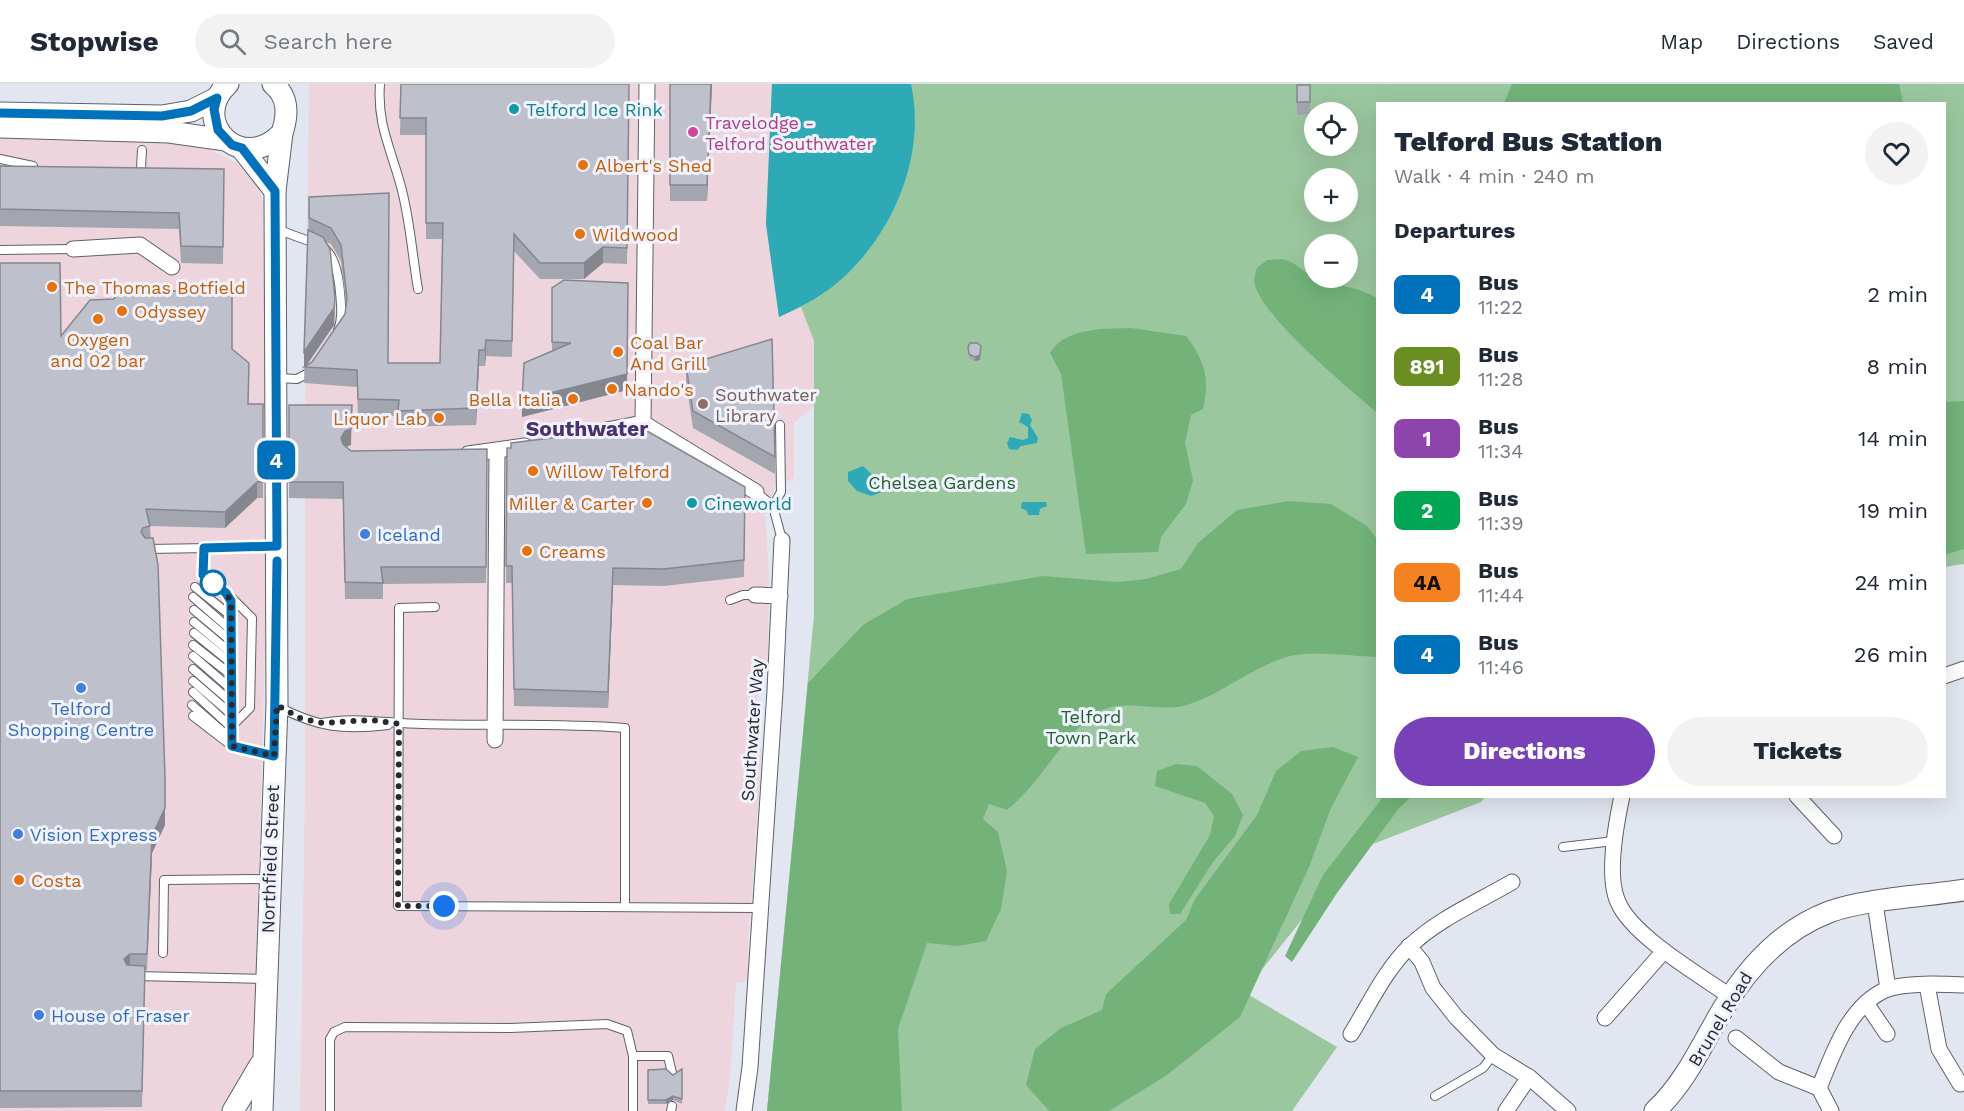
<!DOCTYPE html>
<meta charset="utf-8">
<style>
body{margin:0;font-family:"Work Sans",sans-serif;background:#f2f2f3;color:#1f2937;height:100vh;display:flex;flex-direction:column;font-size:22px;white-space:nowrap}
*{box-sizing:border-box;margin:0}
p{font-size:20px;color:#747a83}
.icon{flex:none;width:33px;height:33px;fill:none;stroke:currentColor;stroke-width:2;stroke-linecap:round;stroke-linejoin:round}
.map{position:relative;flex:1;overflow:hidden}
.details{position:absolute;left:1376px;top:18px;width:570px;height:696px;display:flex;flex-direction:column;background:#fff;border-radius:0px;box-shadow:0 6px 24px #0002}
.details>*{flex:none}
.badge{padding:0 12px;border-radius:9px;font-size:21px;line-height:39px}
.buttons{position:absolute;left:1304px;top:18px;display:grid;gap:12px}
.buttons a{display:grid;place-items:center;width:54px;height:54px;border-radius:50%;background:#fff;box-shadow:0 6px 24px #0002;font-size:30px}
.you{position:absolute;width:30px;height:30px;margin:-15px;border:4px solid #fff;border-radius:50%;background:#1a73e8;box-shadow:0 0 0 9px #1a73e833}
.map>.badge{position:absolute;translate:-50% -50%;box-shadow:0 0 0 3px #fff}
h2{padding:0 18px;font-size:22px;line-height:54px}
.round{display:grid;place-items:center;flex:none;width:63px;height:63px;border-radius:32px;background:#f2f2f3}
.head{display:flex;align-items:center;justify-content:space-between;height:102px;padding:0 18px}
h1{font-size:28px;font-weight:800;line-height:45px}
.button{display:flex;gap:12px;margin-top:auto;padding:12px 18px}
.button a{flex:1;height:69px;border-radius:36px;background:#7841b8;color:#fff;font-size:24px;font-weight:800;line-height:69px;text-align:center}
.button a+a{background:#f2f2f3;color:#1f2937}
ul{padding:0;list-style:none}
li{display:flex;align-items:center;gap:18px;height:72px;padding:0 18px}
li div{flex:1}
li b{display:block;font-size:22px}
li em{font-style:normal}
li .badge{min-width:66px;font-weight:700;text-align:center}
header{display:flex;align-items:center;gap:36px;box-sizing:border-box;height:84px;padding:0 30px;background:#fff;border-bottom:2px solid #e0e1e3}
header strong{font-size:28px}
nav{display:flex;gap:33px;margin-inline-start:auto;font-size:21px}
.search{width:420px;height:54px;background:#f2f2f3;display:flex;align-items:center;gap:15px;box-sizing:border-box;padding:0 21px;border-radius:33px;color:#747a83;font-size:22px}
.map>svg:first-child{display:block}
</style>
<header>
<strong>Stopwise</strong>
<div class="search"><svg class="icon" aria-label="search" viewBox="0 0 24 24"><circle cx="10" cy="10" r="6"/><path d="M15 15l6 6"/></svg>Search here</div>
<nav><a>Map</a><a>Directions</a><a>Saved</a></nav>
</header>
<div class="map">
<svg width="1964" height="1027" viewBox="0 0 1964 1027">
<rect width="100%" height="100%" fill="#e2e6f1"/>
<g fill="#eed4dc">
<path d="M309,0H772L766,140L779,233L801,223L814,257V322L794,339V394L775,403L765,431L769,490L768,580L759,596L754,650L762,667L748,862V897L736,899L730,996L724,1027H300L305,705V332Z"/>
<path d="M0,52L186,58L209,65L244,83L258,101L266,126L267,484L257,865L259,920L253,969L227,1018L220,1027H0Z"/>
</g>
<path fill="#9bc79f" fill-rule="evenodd" d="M772,0H1964V480L1944,483V20H1377V712L1485,713L1481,718L1373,760L1328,803L1244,908L1337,963L1292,1027H767L814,531V257L801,223L779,233L766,140ZM1314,28H1347V62H1314ZM1314,94H1347V128H1314ZM1314,160H1347V194H1314Z"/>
<g fill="#73b37a">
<path d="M1512,0H1899L1903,18L1504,19Z"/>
<path d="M1282,175C1297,178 1302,188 1314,193C1334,202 1358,202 1377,214V329C1349,304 1259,232 1254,197C1254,194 1256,187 1257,184L1267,176Z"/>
<path d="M1131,244L1186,252C1205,277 1210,294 1203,325L1191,331L1185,359L1193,396L1186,420L1161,453L1158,468L1086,470L1061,290L1050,269C1066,243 1103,245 1131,244Z"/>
<path d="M1964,317V465L1944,471V318Z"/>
<path d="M1289,417L1331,420L1367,442L1377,455V573C1354,572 1311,567 1290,572C1253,582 1223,610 1187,621C1156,630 1121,611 1093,631C1059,657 1041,699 1007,726L989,720L983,735L998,748L1007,787L1001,825L986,857L958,862L927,859L898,945L902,1027H767L808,599L863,541L907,515L1043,492L1118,498L1146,495L1181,485L1198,459L1237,426Z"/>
<path d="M1333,663L1358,673L1331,724L1309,783L1240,933L1167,991L1109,1027H1049L1026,1001L1035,965L1061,944L1102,926L1106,910L1186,836L1195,815L1257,731L1276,687L1301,667Z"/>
<path d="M1176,680L1197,682L1232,710L1243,731L1235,752L1213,778L1180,830H1170L1169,820L1210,751L1214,732L1205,719L1155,702L1157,687Z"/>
<path d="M1383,713H1411L1399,724L1337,809L1292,878L1285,872L1323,791Z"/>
</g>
<g fill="#2eaab7">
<path d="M772,0H911C926,69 896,144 845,192C826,210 803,222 779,233L766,140Z"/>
<path d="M1022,329L1029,330L1032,336L1030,341L1038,354L1037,359L1021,362L1017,366L1009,365L1007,359L1010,353L1023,356L1028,354V343L1019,338Z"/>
<path d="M863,382L885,403L882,408L871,412L857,407L848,397V388Z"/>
<path d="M1022,418H1046L1047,422L1040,425L1039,431H1028L1027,427L1021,424Z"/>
</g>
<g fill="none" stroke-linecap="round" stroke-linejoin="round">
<g stroke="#5e616b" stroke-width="10">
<g id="lane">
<path d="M380,0C377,39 390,63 400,99C410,133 412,170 418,205"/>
<path d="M0,75L33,82"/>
<path d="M141,84L142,66"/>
<path d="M278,145C319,164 335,154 340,208C341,221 343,234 338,246"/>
<path d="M0,166L73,165"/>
<path d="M276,294L297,295L310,288"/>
<path d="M756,408L773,422L782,456"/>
<path d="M773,422L781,408L780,341"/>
<path d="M204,464L203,491L226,509L231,517L232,662L273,672"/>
<path d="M147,465L275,463"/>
<path d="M195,503L231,532"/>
<path d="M193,513L231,546"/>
<path d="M730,516L743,511H755"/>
<path d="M435,523L399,524L398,822L760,824"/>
<path d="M194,526L231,557"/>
<path d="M194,538L230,568"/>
<path d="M194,549L231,579"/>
<path d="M193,561L230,590"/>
<path d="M193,572L230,604"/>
<path d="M193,585L230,617"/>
<path d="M193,597L231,630"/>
<path d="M193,608L231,643L250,624L252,534L229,511"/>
<path d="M192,621L231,655"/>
<path d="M279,623C319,644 344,646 388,641"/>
<path d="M193,632L232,662"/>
<path d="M322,639C356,632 389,640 423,640C491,642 558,639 625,644V822"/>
<path d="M1563,763L1614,757"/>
<path d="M163,869L164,796L269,795"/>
<path d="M136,892L265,895"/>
<path d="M633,972H668L672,989"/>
<path d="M1435,1012L1483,984L1493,971"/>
<path d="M330,1027V955L334,948L345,943L510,944L607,940L627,947L633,972V1027"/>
<path d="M671,1027L672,1022"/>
</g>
</g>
<g stroke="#5e616b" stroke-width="17">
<g id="street">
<path d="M73,165L140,161L172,183"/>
<path d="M643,339L756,408"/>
<path d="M575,352L643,339L647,0"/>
<path d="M468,370L525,362"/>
<path d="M755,511L780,512"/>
<path d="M1944,592L1964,585"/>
<path d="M495,656L497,368"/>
<path d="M1622,712C1616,740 1606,792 1618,818C1632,852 1700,891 1731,913"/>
<path d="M1797,712L1834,752"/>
<path d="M1875,819L1888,905"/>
<path d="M1409,862L1422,878L1433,904L1456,933L1493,971L1529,993L1568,1027"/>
<path d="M1927,901L1939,965L1960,1000"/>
<path d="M1866,919L1887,950"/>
<path d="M1605,934L1664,867"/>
<path d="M1351,950C1369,921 1385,886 1410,862C1438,835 1478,818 1512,798"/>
<path d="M1736,954L1779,988L1819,1004C1833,970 1848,923 1885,906C1904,898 1944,900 1964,901"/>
<path d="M1819,1004L1831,1027"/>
<path d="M744,1027L750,983L775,607L782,456"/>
<path d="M1506,1027L1529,993"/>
</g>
</g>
<g stroke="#5e616b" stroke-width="23">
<g id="secondary">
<path d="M228,0C188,36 241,92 282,49C288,31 289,13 273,0"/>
<path d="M0,29L162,32L191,27L217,14"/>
<path d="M0,43L169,48L226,56"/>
<path d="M242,65L275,107"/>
<path d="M233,1027L260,981"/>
<path d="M262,1027L277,621L275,107L282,49"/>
<path d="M1655,1027C1686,998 1702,960 1723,925C1748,883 1782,846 1829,828C1863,815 1926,812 1964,806"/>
</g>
</g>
<use href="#lane" stroke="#fff" stroke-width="8"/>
<use href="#street" stroke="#fff" stroke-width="15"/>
<use href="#secondary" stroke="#fff" stroke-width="21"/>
</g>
<g fill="#a3a6af" fill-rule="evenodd">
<path d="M401,0H629L627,180L603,179L584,195H540L514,167L512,273L486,272L485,282H479L476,341L398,343V332H358L357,303L304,299L309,113L389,109L388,279H440L442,155H426V51H400ZM326,158L331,160L341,177L346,221L345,230L312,278L307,281L334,241L335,230Z"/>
<path d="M670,0H712L707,117H670Z"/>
<path d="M1297,1L1310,18V30L1297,31Z"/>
<path d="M0,82L224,85L223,180L181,179L179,145L0,142Z"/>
<path d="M0,179L61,252L232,265L249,320H263V414H257L225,444L150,442L165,710V741L152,769L147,886H145L142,1023L0,1024Z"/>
<path d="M552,204L627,306L522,333L552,267Z"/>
<path d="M968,263L981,266L980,276L975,277L969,274Z"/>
<path d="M686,281L775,373V390L693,344L686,298Z"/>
<path d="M289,321L351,361L346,363L351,367L487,365L486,499L383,500V515H345L343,415L289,414Z"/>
<path d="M507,364L745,403L744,493L664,502L613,501L608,624L514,622L512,499H506Z"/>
<path d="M682,985V1020L673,1016L666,1020H648V986L673,991Z"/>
</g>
<g fill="#85878f">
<path d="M711,0H712L707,117V101Z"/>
<path d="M603,163V179L584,195V179Z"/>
<path d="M628,199L627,306L522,333V316Z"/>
<path d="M335,214L334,241L305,283H304V268Z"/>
<path d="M486,256V272L485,282V266Z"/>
<path d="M981,262L980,276L975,277V273Z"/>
<path d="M479,266V282L476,341V324Z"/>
<path d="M352,321L351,361L345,363L341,371V354Z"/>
<path d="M257,398V414L225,444V428Z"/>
<path d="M613,484V501L608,624V608Z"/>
<path d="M165,693V741L152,769L147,886L152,752Z"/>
<path d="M130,870V886L124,875Z"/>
<path d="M673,1012V1016L666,1020V1016Z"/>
</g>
<g fill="#bec1cc" stroke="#85878f" stroke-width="1.5">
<path d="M401,0H629L627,164L603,163L584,179H540L514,150L512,257L486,256L485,266H479L476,324L398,327L399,316L358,315L357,286L304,283L312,278L345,230L347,214L341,161L331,144L309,134V113L389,109L388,279H440L443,139H426V34H400Z"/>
<path d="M670,0H711L707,101H670Z"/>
<rect x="1297" y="1" width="13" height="17"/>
<path d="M0,82L224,85L223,163L181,162L179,129L0,125Z"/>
<path d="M308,146L323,153L330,165L335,214L334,224L304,268Z"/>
<path d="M0,179H60L61,252L90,216L114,215L117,210L122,207H232V265L249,279L248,320H263V398H257L225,428L146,425L150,442L143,444L141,448L145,454H153L158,481L165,693V724L152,752L147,870H130L124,875L127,881L145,882L142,1007H0Z"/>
<path d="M564,196L628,199L627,290L522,316L524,279L571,259L552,258V204Z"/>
<path d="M772,255L775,373L693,327L686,281Z"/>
<path d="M970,259H977L981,262L980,271L975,273L969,270L968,263Z"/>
<path d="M289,321H352L351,345L345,347L341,354L343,360L351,367L487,365L486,483H381L383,499L345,498L343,398H289Z"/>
<path d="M640,343L745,403L744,476L664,485L613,484L608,608L514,605L512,482H506L507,364H511V359Z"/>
<path d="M666,985L673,991L682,985V1015L673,1012L666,1016H648V986Z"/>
</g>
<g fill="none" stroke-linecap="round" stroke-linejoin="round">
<g stroke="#fff" stroke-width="14">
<path id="line" d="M0,29L162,32L191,27L217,14L214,25L218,46L232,61L242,64L275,107L277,462L204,464L203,491L226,509L231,517L232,662L274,672L277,477"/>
</g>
<use href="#line" stroke="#0072bc" stroke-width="9"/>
<path stroke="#282a2e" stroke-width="6" stroke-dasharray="0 10.8" d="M213,499L226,509L231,517L232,662L274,672L277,621L300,634L322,639L371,636L399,640L398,822H444"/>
</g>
<g fill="#0f9aa8" stroke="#f0f3fe" stroke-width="2">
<circle cx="514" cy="25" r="6"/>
<circle cx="692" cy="419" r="6"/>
</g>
<circle fill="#d1479c" stroke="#f0f3fe" stroke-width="2" cx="693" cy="48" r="6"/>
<g fill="#e8710a" stroke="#f0f3fe" stroke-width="2">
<circle cx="583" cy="81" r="6"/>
<circle cx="580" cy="150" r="6"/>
<circle cx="52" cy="203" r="6"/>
<circle cx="122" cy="227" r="6"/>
<circle cx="98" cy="235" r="6"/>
<circle cx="618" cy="268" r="6"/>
<circle cx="612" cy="305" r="6"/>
<circle cx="573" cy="315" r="6"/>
<circle cx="439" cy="334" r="6"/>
<circle cx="533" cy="387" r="6"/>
<circle cx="647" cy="419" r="6"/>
<circle cx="527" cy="467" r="6"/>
<circle cx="19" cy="796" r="6"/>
</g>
<circle fill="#8d6e63" stroke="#f0f3fe" stroke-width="2" cx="703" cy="320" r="6"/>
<g fill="#3f7fe0" stroke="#f0f3fe" stroke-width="2">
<circle cx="365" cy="450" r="6"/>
<circle cx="81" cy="604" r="6"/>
<circle cx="18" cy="750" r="6"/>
<circle cx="39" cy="931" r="6"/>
</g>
<circle fill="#fff" stroke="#0072bc" stroke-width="3" cx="213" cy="499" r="12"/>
<g text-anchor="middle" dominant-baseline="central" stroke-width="6" stroke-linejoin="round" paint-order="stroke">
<g font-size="18" fill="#0d838f" stroke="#f0f3fe" text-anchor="start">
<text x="526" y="25">Telford Ice Rink</text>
<text x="704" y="419">Cineworld</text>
</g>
<g font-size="18" fill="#b23c85" stroke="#f0f3fe" text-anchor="start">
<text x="705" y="38">Travelodge -<tspan x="705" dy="21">Telford Southwater</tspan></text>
</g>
<g font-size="18" fill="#c56008" stroke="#f0f3fe" text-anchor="start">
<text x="595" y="81">Albert's Shed</text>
<text x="592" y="150">Wildwood</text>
<text x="64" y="203">The Thomas Botfield</text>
<text x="134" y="227">Odyssey</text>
<text x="98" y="255" text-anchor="middle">Oxygen<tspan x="98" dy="21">and 02 bar</tspan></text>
<text x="630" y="258">Coal Bar<tspan x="630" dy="21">And Grill</tspan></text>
<text x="624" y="305">Nando's</text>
<text x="561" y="315" text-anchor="end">Bella Italia</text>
<text x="427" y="334" text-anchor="end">Liquor Lab</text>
<text x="545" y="387">Willow Telford</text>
<text x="635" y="419" text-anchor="end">Miller &amp; Carter</text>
<text x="539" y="467">Creams</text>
<text x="31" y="796">Costa</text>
</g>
<g font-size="18" fill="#785e54" stroke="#f0f3fe" text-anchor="start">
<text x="715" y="310">Southwater<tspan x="715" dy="21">Library</tspan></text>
</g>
<g font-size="18" fill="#1f622c" stroke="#f0f3fe">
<text x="942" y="398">Chelsea Gardens</text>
<text x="1091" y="632">Telford<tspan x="1091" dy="21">Town Park</tspan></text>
</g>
<g font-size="18" fill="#366cbe" stroke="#f0f3fe" text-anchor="start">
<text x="377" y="450">Iceland</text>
<text x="81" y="624" text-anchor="middle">Telford<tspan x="81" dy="21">Shopping Centre</tspan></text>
<text x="30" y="750">Vision Express</text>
<text x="51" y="931">House of Fraser</text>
</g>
<g font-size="18" fill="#282a2e" stroke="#f0f3fe">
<text transform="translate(752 646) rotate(-86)">Southwater Way</text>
<text transform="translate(270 775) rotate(-88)">Northfield Street</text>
<text transform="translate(1720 935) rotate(-59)">Brunel Road</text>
</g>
<g font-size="21" font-weight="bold" fill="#4b326d" stroke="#f0f3fe">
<text x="587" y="344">Southwater</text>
</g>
</g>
</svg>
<div class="buttons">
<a><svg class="icon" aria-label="locate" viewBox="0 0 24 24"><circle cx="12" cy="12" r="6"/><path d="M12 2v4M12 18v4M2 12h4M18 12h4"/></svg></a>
<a>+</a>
<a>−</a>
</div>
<div class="you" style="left:444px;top:822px"></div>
<b class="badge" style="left:276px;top:376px;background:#0072bc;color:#fff">4</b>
<section class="details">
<div class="head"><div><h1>Telford Bus Station</h1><p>Walk · 4 min · 240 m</p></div><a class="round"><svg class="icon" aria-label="heart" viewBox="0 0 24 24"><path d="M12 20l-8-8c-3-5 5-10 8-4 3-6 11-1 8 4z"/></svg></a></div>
<h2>Departures</h2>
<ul>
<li><span class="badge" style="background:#0072bc;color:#fff">4</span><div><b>Bus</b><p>11:22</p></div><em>2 min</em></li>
<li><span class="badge" style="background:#6b8e23;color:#fff">891</span><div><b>Bus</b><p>11:28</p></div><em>8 min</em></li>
<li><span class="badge" style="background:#8e44ad;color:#fff">1</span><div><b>Bus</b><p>11:34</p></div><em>14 min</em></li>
<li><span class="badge" style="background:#00a651;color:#fff">2</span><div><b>Bus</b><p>11:39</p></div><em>19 min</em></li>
<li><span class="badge" style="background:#f58220;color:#111">4A</span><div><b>Bus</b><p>11:44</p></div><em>24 min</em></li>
<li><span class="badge" style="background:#0072bc;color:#fff">4</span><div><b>Bus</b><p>11:46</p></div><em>26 min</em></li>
</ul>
<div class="button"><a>Directions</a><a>Tickets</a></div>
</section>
</div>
